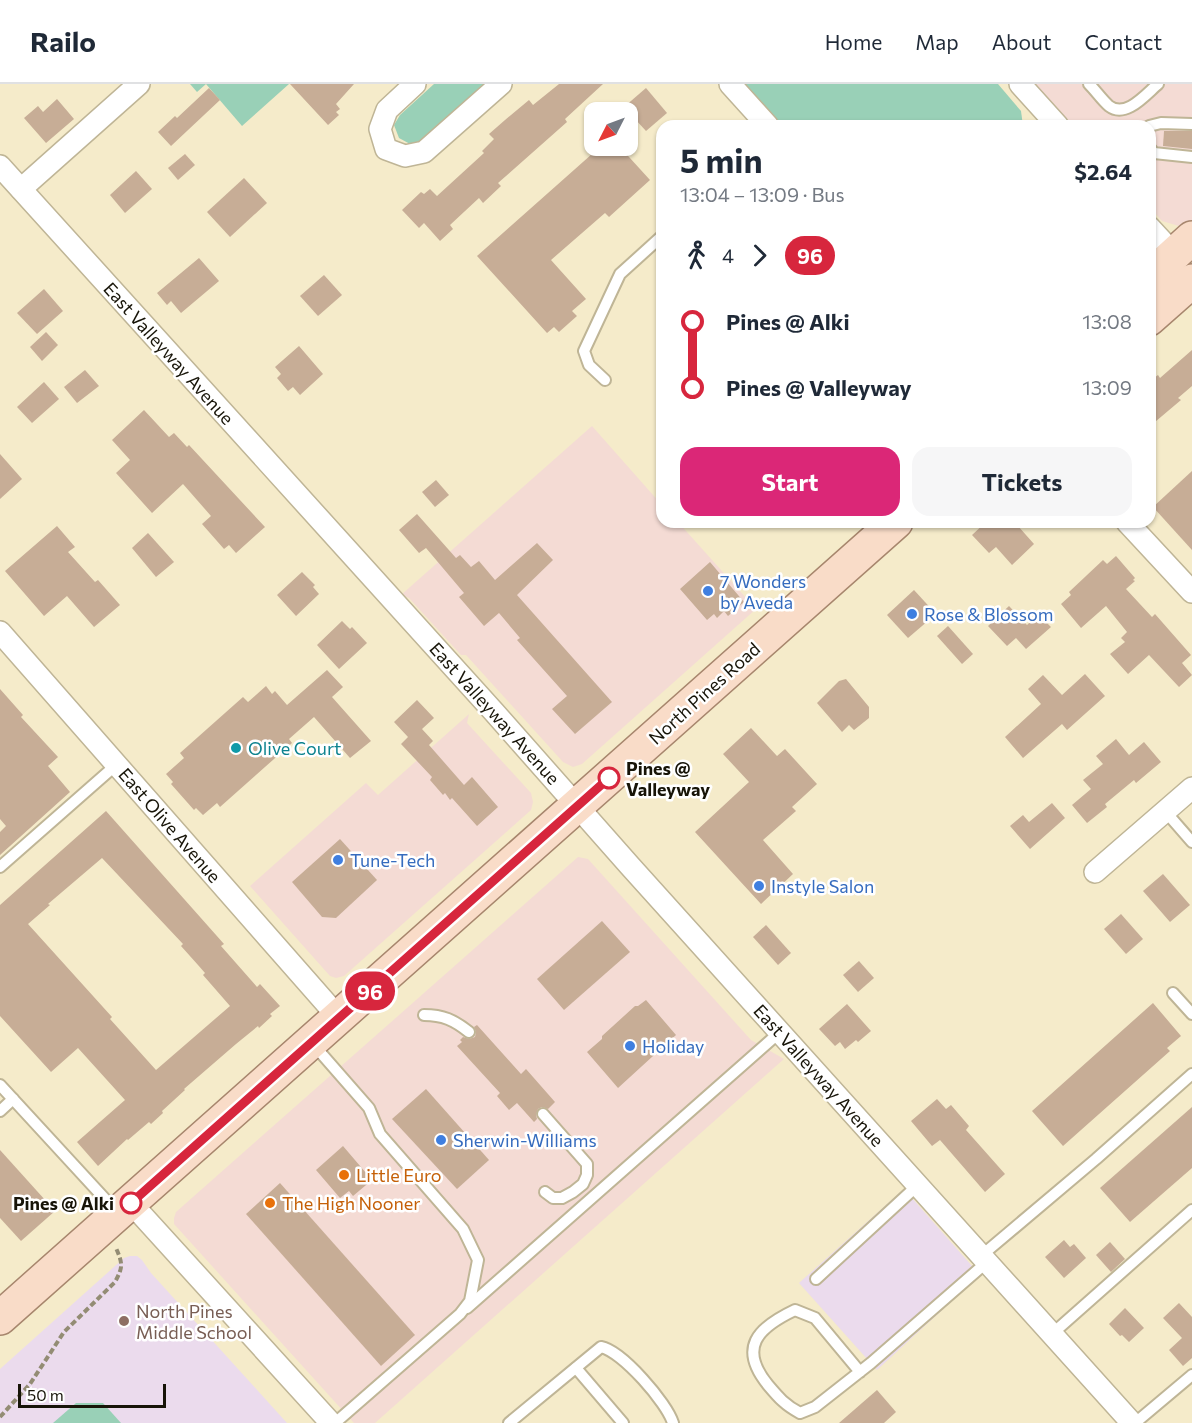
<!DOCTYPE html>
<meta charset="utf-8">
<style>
body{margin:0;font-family:Commissioner,sans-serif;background:#f6f6f7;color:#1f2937;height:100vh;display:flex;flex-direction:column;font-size:22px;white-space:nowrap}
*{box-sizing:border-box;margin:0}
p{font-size:20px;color:#747a83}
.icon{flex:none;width:33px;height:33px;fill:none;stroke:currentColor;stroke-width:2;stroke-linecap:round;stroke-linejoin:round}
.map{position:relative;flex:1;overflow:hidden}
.drawer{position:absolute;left:656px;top:36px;width:500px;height:408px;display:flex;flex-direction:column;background:#fff;border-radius:18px;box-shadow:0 2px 4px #0004}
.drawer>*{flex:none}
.badge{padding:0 12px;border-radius:20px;font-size:21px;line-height:39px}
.needle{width:39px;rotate:228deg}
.tools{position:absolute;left:584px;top:18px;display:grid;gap:12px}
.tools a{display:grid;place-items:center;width:54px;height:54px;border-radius:12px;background:#fff;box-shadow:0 2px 4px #0004;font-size:30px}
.scale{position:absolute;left:18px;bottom:15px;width:148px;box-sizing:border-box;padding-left:6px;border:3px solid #171408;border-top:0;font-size:16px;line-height:21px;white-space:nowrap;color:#171408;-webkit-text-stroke:4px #fff;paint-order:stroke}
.map>.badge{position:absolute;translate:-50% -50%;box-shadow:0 0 0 3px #fff}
.legs{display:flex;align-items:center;gap:9px;height:66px;padding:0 24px;font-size:20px}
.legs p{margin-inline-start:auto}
.headline{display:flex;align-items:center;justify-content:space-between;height:102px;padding:0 24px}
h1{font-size:33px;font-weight:700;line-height:45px}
.button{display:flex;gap:12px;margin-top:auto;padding:12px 24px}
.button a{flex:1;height:69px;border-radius:18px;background:#db2777;color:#fff;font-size:24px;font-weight:700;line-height:69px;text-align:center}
.button a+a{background:#f6f6f7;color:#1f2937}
ul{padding:0 24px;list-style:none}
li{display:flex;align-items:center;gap:21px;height:66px;font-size:22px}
li i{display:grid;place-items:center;width:9px;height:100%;margin:0 8px;background:currentColor}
li i::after{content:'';width:15px;height:15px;margin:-8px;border:4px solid;border-radius:50%;background:#fff}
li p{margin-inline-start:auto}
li:first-child i{background:linear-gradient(#0000 50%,currentColor 0)}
li:last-child i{background:linear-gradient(currentColor 50%,#0000 0)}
header{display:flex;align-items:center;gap:36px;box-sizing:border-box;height:84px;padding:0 30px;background:#fff;border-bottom:2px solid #e0e1e3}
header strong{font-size:28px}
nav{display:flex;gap:33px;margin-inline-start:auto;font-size:21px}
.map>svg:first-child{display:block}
</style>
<header>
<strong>Railo</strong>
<nav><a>Home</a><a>Map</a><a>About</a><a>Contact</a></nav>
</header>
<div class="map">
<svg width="1192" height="1339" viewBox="0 0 1192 1339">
<rect width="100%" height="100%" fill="#f5ebca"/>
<g fill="#f4dbd4">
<path d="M1028,0H1192V136L1179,142L1162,137L1149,122V42H1065Z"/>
<path d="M592,342L661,420L662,438H678L756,525L582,680L573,683L563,678L466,571H461L409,514L401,511Z"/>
<path d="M469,630L467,639L531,709L533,718L531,726L344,892L336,894L330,892L250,802L366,699L378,711Z"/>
<path d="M578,773L588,775L751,956L784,975L375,1339H354L174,1140V1134L176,1128Z"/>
</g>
<g fill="#ebdbed">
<path d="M904,1105L980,1191L877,1286L799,1199Z"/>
<path d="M130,1172H137L142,1176L151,1189L287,1339H0V1285L124,1174Z"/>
</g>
<g fill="#99d0b7">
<path d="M190,0H289L242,42L206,0L197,8Z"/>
<path d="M434,0H487L423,57L410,60L399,54L394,41L400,31Z"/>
<path d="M737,0H998L1021,27L1023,42H776Z"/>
<path d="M76,1319H103L121,1339H53Z"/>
</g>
<g fill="#c7ad96" fill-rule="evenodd">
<path d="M290,0H354L336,20L340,25L336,28L339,31L328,41Z"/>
<path d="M559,0H603L565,35L567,38L498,99L501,102L483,119L479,114L450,141L453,145L440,157L424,139L419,144L402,126L421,108L424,110L430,105L437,112L484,69L482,67L494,55L489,50L505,36L529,16L533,21Z"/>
<path d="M209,4L220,16L171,62L158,48L175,32L177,34Z"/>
<path d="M646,4L667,29L646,47L624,23Z"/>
<path d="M57,15L74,35L46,59L24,34L38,22L43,28Z"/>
<path d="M1164,47H1192V65L1163,62Z"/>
<path d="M601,62H619L650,96L609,133L605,129L551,176L586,215L572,227L577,232L559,248L554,243L547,249L477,172Z"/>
<path d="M185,70L195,81L178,96L168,84Z"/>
<path d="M136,87L152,105L125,129L110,111Z"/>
<path d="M244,94L267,119L230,153L207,128Z"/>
<path d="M199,174L219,197L181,229L171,217L167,221L157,209Z"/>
<path d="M324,191L342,211L318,232L300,212Z"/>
<path d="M44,205L63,227L37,250L17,229Z"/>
<path d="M46,248L58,261L42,277L30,263Z"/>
<path d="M299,262L323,290L300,311L293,303L288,307L277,294L281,290L275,283Z"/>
<path d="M1192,266V302L1178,314L1181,316L1149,343V298L1158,291L1160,294Z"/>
<path d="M85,286L99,302L77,319L64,303Z"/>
<path d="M44,298L59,315L32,339L17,323Z"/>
<path d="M144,326L169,353L174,349L187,363L189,361L265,443L236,469L229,461L224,465L202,440L211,432L183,400L152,429L116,389L130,376L112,356Z"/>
<path d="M0,370L22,395L0,415Z"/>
<path d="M1192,387V466L1153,423Z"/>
<path d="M436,396L449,411L435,423L422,408Z"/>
<path d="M417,430L456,474L460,471L471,483L479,477L495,496L537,459L553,476L517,511L612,618L575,650L552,625L567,612L517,556L520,554L499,529L484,542L459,513L464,509L426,464L419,469L399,446Z"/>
<path d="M986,438H1011L1016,443L1018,442L1034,460L1012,481L996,463L989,469L972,451Z"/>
<path d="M57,442L75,463L68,468L95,498L98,496L120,521L94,543L67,512L44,532L5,487Z"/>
<path d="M148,449L174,478L156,493L132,464Z"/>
<path d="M1116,472L1135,494L1133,496L1135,497L1126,505L1152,533L1155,530L1191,571L1182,579L1192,591L1179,603L1149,571L1128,590L1110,570L1125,558L1121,554L1127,548L1106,522L1081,544L1061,520L1071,511L1069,508L1103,476L1107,480Z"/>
<path d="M710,478L744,518L728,532L724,527L717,534L714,530L707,536L680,505Z"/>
<path d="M302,488L315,501L313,503L319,510L296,532L277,511Z"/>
<path d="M914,506L936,530L908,554L887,531Z"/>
<path d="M1009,522L1027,541L1038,530L1051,543L1026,565L1016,554L1007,562L988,542Z"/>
<path d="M342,537L350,545L352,543L367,559L339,585L317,561Z"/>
<path d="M948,542L973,570L962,580L937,552Z"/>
<path d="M327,586L343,603L332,613L371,657L350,674L314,633L289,655L292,659L220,723L217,719L203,731L196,724L194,726L171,700L173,698L166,690L184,674L180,669L243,613L248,618L266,602L272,610L275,607L287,621Z"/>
<path d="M1085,590L1105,612L1067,646L1062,640L1023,674L1005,653L1041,620L1028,605L1043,591L1062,611Z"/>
<path d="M846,595L869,623V634L854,646L849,641L842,648L817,619L839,597Z"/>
<path d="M0,605L23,631L21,633L58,673L48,682L70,708L0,771V748L6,742L0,735Z"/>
<path d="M417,616L434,634L422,645L433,657L429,661L464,701L472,693L498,723L477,742L452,714L450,716L445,709L443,711L430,696L432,693L401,660L408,653L394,638Z"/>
<path d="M751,644L777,672L785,665L817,700L792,723L796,727L763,756L793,790L761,820L695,748L749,698L723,670Z"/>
<path d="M1116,655L1129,671L1144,658L1161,678L1136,699L1134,696L1105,720L1107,723L1087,739L1072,721L1091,705L1083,696L1103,680L1096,672Z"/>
<path d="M1052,719L1065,734L1030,765L1010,742L1023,731L1029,738Z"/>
<path d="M106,727L224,860L221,862L257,903L260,900L280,922L270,930L272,932L259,944L258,942L236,960L184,1005L185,1006L162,1027L163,1029L151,1040L149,1038L128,1056L127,1055L98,1082L77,1058L125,1016L78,964L51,988L0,932V821ZM102,774L183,860L181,862L198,881L205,889L203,891L230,922L156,986L110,935L112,933L28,840L50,821L48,820Z"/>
<path d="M340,755L377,796L336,834L322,833L292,798Z"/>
<path d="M1163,790L1190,821L1170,838L1143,807Z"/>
<path d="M1121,830L1143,855L1126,870L1104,845Z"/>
<path d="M602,837L630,868L564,926L537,895Z"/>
<path d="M766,841L791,869L778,881L753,853Z"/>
<path d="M859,877L874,894L858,908L843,891Z"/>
<path d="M646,916L676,951L618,1004L587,968L602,955V952L635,922H638Z"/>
<path d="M1153,919L1181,952L1167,964L1170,967L1063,1062L1032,1027Z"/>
<path d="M847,920L871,947L858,958L856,956L845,965L840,958L835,962L819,945Z"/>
<path d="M477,941L521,990L526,985L555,1018L548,1025L542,1023L538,1025L536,1031L537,1035L534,1038L517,1019L509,1026L497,1012L500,1009L457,962L462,958L460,956L463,953L469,955L475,953L476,948L474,943Z"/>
<path d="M426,1005L489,1076L457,1105L392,1035Z"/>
<path d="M937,1015L946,1025L951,1021L969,1042L966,1046L1005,1090L985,1108L940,1056L932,1062L911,1037Z"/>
<path d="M1192,1023V1084L1130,1138L1100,1104Z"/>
<path d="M343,1062L372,1096L353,1112L349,1107L340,1114L316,1086Z"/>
<path d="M0,1066L55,1127L21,1157L0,1134Z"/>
<path d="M280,1099L415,1251L381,1282L246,1130Z"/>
<path d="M1064,1156L1070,1163L1074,1160L1086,1174L1064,1194L1045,1173Z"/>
<path d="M1110,1158L1125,1175L1111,1188L1096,1171Z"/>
<path d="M1179,1219L1192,1233V1274L1183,1282L1169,1266L1182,1254L1163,1234Z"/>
<path d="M1125,1224L1144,1244L1129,1258L1122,1251L1120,1252L1109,1240Z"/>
<path d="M877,1306L896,1328L884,1339H839Z"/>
</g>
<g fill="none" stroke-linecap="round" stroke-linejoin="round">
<g stroke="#bfb596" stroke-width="14">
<g id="service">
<path d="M1089,0C1096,7 1102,16 1109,22C1126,35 1146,10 1158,0"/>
<path d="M1149,42L1161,39L1192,40"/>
<path d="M1149,63L1154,69L1192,73"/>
<path d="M605,296L589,281L584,267L620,190L662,152"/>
<path d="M1165,727L1192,758"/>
<path d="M0,783L116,681"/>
<path d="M1173,909L1192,930"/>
<path d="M424,931C443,931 454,936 469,948"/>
<path d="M313,960L369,1024L380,1050L463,1145L478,1176L470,1217L460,1230L335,1339"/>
<path d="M0,1001L116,1127"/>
<path d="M0,1027L13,1015"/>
<path d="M543,1030L587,1080V1091L583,1100L573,1108L562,1114H553L545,1108"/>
<path d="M981,1172L1096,1075L1192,990"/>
<path d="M816,1195L918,1101"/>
<path d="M467,1224L780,948"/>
<path d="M1052,1250L1192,1126"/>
<path d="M576,1284L623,1339"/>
<path d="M860,1288L815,1234L795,1226C757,1244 738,1264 768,1301C779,1314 785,1321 800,1329L815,1323L871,1279L987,1178"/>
<path d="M509,1339L601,1263C622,1267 667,1319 673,1339"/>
<path d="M1135,1339L1192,1291"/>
</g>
</g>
<g stroke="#bfb596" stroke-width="24">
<g id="minor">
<path d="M415,0L387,26L380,45L386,65L405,72L424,68L501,0"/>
<path d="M730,0L768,42"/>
<path d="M1020,0L1058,42"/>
<path d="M0,82L494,628L630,782L1132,1339"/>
<path d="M21,105L139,0"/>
<path d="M1149,143L1174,170"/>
<path d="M1127,438L1192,508"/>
<path d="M0,548L339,934"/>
<path d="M1095,788L1192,704"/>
<path d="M131,1119L331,1339"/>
</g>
</g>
<g stroke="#a7866d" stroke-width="36">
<g id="primary">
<path d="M1149,193L1192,154"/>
<path d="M1149,235L1192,197"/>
<path d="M0,1234L896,438"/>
</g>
</g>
<path stroke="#938c74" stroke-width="4" stroke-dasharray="6 3" stroke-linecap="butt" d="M0,1333L30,1300L64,1248L115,1198C123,1183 123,1180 116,1164"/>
<use href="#service" stroke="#fff" stroke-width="10"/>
<use href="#minor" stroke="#fff" stroke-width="21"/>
<use href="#primary" stroke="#f9dcc8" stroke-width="33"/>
</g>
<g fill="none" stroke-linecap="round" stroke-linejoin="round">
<g stroke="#fff" stroke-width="14">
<path id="line-1" d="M131,1119L609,694"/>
</g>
<use href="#line-1" stroke="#d7263d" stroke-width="9"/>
</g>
<g fill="#3f7fe0" stroke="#fff" stroke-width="2">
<circle cx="708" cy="507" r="6"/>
<circle cx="912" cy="530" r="6"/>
<circle cx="338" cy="776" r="6"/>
<circle cx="759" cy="802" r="6"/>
<circle cx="630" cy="962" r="6"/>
<circle cx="441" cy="1056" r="6"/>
</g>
<circle fill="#0f9aa8" stroke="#fff" stroke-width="2" cx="236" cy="664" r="6"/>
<g fill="#fff" stroke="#d7263d" stroke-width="3">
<circle cx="609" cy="694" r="10"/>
<circle cx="131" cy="1119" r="10"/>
</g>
<g fill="#e8710a" stroke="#fff" stroke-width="2">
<circle cx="344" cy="1091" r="6"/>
<circle cx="270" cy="1119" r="6"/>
</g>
<circle fill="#8d6e63" stroke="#fff" stroke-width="2" cx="124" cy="1237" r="6"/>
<g text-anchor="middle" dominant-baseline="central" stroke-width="5" stroke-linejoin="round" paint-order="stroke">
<g font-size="18" fill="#171408" stroke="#fff">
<text transform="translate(169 269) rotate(48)">East Valleyway Avenue</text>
<text transform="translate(704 609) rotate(-42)">North Pines Road</text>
<text transform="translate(495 629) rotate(48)">East Valleyway Avenue</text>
<text transform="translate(170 741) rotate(49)">East Olive Avenue</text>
<text transform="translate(819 991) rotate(48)">East Valleyway Avenue</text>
</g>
<g font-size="18" fill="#366cbe" stroke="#fff" text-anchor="start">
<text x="720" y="497">7 Wonders<tspan x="720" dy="21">by Aveda</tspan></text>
<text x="924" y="530">Rose &amp; Blossom</text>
<text x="350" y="776">Tune-Tech</text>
<text x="771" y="802">Instyle Salon</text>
<text x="642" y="962">Holiday</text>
<text x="453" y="1056">Sherwin-Williams</text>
</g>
<g font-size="18" fill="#0d838f" stroke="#fff" text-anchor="start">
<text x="248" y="664">Olive Court</text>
</g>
<g font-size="18" font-weight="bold" fill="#171408" stroke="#fff" text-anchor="start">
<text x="626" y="684">Pines @<tspan x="626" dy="21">Valleyway</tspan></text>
<text x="114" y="1119" text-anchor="end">Pines @ Alki</text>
</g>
<g font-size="18" fill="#c56008" stroke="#fff" text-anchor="start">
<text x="356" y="1091">Little Euro</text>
<text x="282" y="1119">The High Nooner</text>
</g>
<g font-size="18" fill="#785e54" stroke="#fff" text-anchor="start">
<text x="136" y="1227">North Pines<tspan x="136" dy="21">Middle School</tspan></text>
</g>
</g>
</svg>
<div class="tools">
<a><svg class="needle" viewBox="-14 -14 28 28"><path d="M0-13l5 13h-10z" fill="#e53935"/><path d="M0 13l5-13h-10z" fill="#747a83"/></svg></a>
</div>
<div class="scale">50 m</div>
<b class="badge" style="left:370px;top:907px;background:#d7263d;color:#fff">96</b>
<section class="drawer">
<div class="headline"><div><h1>5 min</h1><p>13:04 – 13:09 · Bus</p></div><b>$2.64</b></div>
<div class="legs"><svg class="icon" aria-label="walk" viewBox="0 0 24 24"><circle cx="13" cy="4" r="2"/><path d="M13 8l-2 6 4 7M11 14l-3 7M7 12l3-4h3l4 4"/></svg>4<svg class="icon" aria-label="forward" viewBox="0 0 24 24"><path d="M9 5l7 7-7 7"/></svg><b class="badge" style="background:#d7263d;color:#fff">96</b></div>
<ul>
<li><i style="color:#d7263d"></i><b>Pines @ Alki</b><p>13:08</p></li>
<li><i style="color:#d7263d"></i><b>Pines @ Valleyway</b><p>13:09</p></li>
</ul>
<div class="button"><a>Start</a><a>Tickets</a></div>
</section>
</div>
